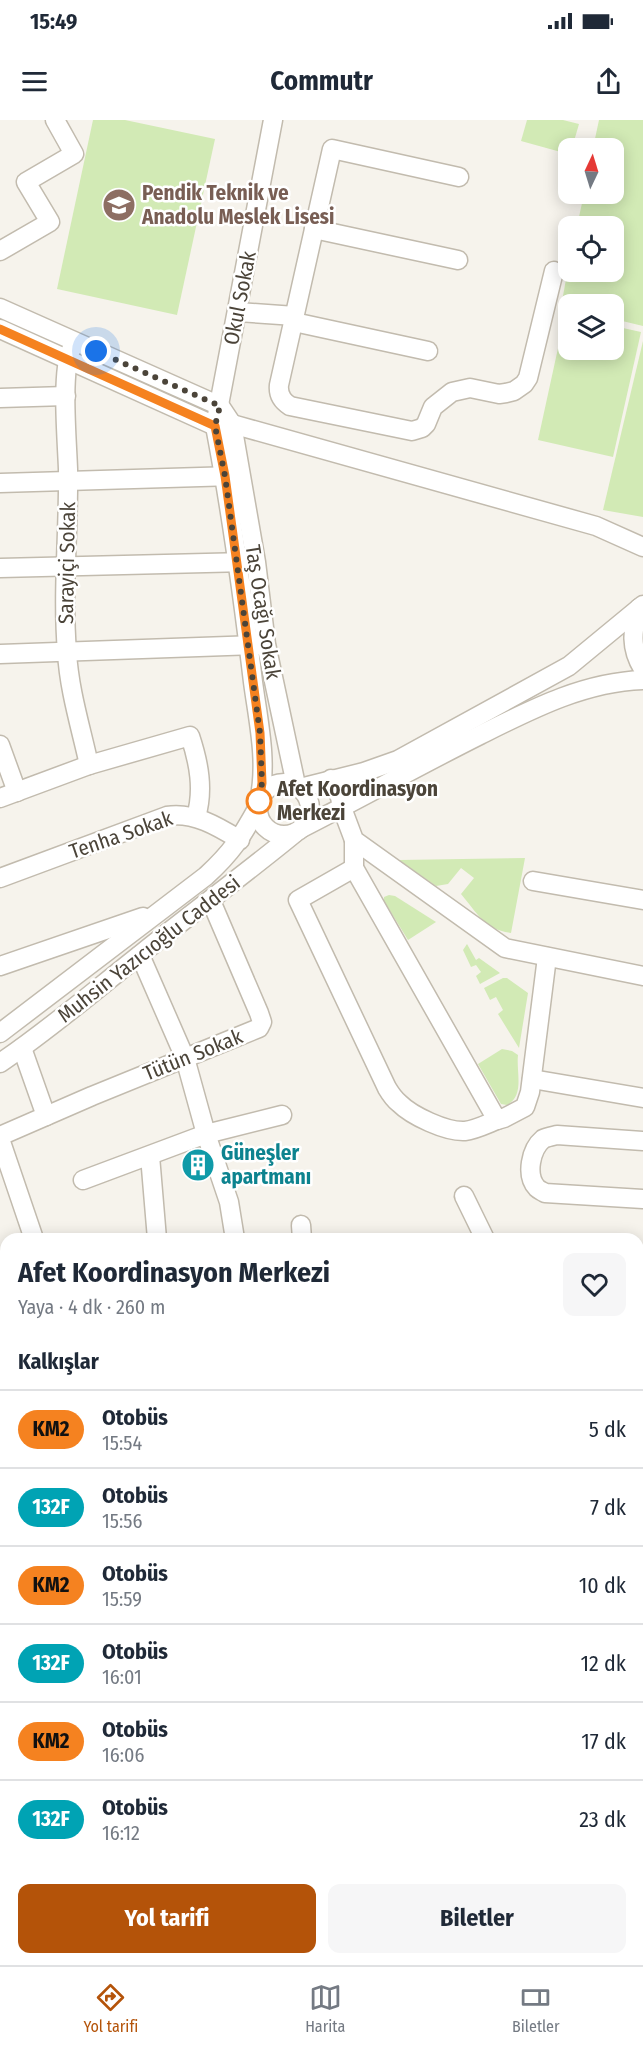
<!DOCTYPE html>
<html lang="tr">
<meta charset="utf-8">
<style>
body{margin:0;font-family:"Fira Sans Condensed",sans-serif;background:#f6f6f7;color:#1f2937;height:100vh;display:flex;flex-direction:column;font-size:22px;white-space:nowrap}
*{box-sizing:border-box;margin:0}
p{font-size:20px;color:#747a83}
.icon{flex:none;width:33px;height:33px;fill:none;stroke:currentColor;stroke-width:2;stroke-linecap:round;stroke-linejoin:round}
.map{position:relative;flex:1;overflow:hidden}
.panel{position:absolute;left:0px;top:1113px;width:644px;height:732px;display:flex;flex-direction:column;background:#fff;border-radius:18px 18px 0 0;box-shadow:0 3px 15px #0003}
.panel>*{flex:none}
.badge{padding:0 12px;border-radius:20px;font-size:21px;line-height:39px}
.needle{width:39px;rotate:4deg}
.buttons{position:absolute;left:558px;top:18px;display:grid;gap:12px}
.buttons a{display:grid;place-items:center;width:66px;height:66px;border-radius:12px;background:#fff;box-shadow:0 3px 15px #0003;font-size:30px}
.you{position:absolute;width:30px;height:30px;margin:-15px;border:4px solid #fff;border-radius:50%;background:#1a73e8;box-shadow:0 0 0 9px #1a73e833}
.map>.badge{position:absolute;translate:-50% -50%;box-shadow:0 0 0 3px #fff}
h2{padding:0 18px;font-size:22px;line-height:54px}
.round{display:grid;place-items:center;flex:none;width:63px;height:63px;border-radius:12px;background:#f6f6f7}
.summary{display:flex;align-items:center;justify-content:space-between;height:102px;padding:0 18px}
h1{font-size:28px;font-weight:700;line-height:45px}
.primary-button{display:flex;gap:12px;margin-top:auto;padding:12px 18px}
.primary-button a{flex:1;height:69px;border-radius:12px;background:#b45309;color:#fff;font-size:24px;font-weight:700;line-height:69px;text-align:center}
.primary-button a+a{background:#f6f6f7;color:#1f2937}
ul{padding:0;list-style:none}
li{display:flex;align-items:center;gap:18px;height:78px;padding:0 18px;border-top:2px solid #e0e1e3}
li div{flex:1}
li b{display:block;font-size:22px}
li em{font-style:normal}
li .badge{min-width:66px;font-weight:700;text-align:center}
.status{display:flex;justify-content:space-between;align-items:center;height:42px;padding:0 30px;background:#fff;direction:ltr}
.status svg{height:16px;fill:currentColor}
header{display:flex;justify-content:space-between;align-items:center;height:78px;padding:0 18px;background:#fff;font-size:27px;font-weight:700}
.tabs{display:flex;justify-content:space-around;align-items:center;height:84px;border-top:2px solid #e0e1e3;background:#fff;font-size:16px;color:#747a83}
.tabs a{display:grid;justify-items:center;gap:3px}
.tabs .active{color:#b45309}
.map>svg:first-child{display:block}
</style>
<div class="status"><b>15:49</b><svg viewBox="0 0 49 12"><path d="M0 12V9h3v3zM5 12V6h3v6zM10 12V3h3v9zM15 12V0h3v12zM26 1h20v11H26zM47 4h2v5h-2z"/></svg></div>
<header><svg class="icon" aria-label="menu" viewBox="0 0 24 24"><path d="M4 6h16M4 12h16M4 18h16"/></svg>Commutr<svg class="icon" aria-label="share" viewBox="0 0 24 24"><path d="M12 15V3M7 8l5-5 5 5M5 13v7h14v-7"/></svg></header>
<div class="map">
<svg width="643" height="1845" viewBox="0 0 643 1845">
<defs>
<pattern id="park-dots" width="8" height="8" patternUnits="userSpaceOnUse" patternTransform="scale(1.5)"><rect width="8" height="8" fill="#d2eab5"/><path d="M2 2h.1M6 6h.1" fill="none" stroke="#b6ca9c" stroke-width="1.8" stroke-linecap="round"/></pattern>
</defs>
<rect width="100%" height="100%" fill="#f6f3ec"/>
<g fill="#d2eab5">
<path d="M93,0H125L215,19L177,195L57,169Z"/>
<path d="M527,0H563L579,4L572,28H568V34L521,21Z"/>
<path d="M599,0H643V206L614,199V184H568V188L561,187L568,148V152H614V106H577L584,74H614V28H593Z"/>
<path d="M565,196H568V230H614V206L641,212L613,337L538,320Z"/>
<path d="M643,221V397L603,390Z"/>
<path d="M525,738L511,813C484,809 478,794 461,774L474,758L461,748L448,764L436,766L399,740Z"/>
<path d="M389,775L395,776L436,802L408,820L384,781V777Z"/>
<path d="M467,824L476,840L479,838L500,853L480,864L476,856L481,852L476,845L471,847L463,830Z"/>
<path d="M503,858H507L528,873L519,928L498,894L503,890L496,877L490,880L484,868Z"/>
<path d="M502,929L512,931L518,935C516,952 525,976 507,985L501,984L478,944Z"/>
</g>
<path fill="url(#park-dots)" d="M0,1630L6,1631V1720L0,1722Z"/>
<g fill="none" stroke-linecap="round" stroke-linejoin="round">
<g stroke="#c2bbae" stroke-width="21">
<g id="minor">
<path d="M459,57L332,29L279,265C278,274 282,281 290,286L412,311L422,308L426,304L433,287L452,272L470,268L499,274L506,273L514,271L524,264L528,258L554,151"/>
<path d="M314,109L458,140"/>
<path d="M0,131L50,102L26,62L74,34L55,0"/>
<path d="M0,188L220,286L232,304L256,442L266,524L296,665"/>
<path d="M238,192L295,196"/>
<path d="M294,202L428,231"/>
<path d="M0,209L215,306L232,304L596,406L643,427"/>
<path d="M71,230C61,254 67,320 68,349C69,410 62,471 67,532C69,570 81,608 89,645"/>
<path d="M0,278L66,276"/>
<path d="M0,363L234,356"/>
<path d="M0,448L247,442"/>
<path d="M639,488C632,510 630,528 643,549"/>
<path d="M0,534L259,525"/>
<path d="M0,625L17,672"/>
<path d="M331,659L340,677L342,688L354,720L505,828L643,856"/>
<circle cx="284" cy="689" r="26"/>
<path d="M300,668L364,652L398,640L569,546L643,485"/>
<path d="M0,678L89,645L190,616C199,643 204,670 196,697"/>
<path d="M259,681C268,642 258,600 253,562C243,477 231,390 215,306L273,0"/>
<path d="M302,708C361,678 420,645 480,615C532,589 584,562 643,560"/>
<path d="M354,720V748L497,1000L504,998L525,987L530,972L547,837"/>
<path d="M354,748L298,780L387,968C390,973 394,979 399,983C412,996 446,1012 465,1011C475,1010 487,1004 497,1000"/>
<path d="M0,758L167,696C194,692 217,706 240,720"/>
<path d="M533,761L643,780"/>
<path d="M140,835L185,938L206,1014L229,1082L235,1119"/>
<path d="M0,846L143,797"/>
<path d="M0,913L206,756C232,732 241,718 258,687"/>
<path d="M22,928L46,996"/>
<path d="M0,943C49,910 94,871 141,834C192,793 245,754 295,713"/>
<path d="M532,959L643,978"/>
<path d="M0,1016L92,976L259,908L262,902L259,893L211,781"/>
<path d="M0,1019L34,1119"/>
<path d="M643,1021L557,1015C553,1016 547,1017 543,1019C531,1029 525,1055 537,1068C539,1070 542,1071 545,1073L643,1079"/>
<path d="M150,1036L157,1119"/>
<path d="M83,1060L206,1014L282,995"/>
<path d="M464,1076L485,1119"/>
<path d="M301,1105L302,1119"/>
<path d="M0,1161L6,1160"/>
<path d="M0,1299L6,1297"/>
<path d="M0,1456L6,1455"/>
<path d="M0,1603L6,1608"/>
<path d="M638,1681L643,1698"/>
<path d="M638,1763L643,1762"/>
<path d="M193,1839L195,1845"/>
<path d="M317,1839L319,1845"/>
<path d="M413,1839L415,1845"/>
<path d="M507,1839L508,1845"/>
<path d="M599,1839L601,1845"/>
</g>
</g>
<use href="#minor" stroke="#fff" stroke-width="18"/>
</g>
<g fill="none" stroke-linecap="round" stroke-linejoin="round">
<g stroke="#fff" stroke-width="14">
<path id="line" d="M0,209L215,306L225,356L260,613L262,663L259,681"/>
</g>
<use href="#line" stroke="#f58220" stroke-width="9"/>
<path stroke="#4b4439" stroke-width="6" stroke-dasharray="0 10.8" d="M96,231L220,286L215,306L225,356L260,613L262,663L259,681"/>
</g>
<defs>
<g id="school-disc" transform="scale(1.725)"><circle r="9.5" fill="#8d6e63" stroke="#fff"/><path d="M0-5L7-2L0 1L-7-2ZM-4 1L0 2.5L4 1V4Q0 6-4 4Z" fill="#fff"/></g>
<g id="building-disc" transform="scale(1.725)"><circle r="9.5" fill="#0f9aa8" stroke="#fff"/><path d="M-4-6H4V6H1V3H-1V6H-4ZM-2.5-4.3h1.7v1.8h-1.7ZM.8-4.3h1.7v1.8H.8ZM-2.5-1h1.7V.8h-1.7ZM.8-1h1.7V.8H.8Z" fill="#fff"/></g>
</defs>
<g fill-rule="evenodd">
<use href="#school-disc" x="119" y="85"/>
<use href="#building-disc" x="198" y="1045"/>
</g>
<circle fill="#fff" stroke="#f58220" stroke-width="3" cx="259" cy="681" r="12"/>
<g text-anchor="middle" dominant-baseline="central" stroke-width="5" stroke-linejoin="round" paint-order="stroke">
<g font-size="21" font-weight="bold" fill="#785e54" stroke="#fff" text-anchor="start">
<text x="142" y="73">Pendik Teknik ve<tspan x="142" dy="24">Anadolu Meslek Lisesi</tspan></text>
</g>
<g font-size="21" fill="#4b4439" stroke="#fff">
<text transform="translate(240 178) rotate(-79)">Okul Sokak</text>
<text transform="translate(67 443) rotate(-89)">Sarayiçi Sokak</text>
<text transform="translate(263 492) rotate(81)">Taş Ocağı Sokak</text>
<text transform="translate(121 715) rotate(-19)">Tenha Sokak</text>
<text transform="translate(149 829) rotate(-38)">Muhsin Yazıcıoğlu Caddesi</text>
<text transform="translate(193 935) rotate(-22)">Tütün Sokak</text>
</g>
<g font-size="21" font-weight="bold" fill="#4b4439" stroke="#fff" text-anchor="start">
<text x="277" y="669">Afet Koordinasyon<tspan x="277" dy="24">Merkezi</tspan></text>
</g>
<g font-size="21" font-weight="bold" fill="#0d838f" stroke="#fff" text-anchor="start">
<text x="221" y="1033">Güneşler<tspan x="221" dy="24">apartmanı</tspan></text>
</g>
</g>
</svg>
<div class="buttons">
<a><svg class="needle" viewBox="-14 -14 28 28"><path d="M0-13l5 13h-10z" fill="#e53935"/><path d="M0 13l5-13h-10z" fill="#747a83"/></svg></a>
<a><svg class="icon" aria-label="locate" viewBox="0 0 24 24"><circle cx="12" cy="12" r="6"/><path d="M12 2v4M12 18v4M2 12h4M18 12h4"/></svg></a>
<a><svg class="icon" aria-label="layers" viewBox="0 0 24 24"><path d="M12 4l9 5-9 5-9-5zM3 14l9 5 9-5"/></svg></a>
</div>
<div class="you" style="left:96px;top:231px"></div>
<section class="panel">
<div class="summary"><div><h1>Afet Koordinasyon Merkezi</h1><p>Yaya · 4 dk · 260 m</p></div><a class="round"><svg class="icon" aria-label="heart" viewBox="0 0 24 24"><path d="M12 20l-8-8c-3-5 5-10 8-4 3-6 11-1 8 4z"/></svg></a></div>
<h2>Kalkışlar</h2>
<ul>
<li><span class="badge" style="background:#f58220;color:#111">KM2</span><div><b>Otobüs</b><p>15:54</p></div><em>5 dk</em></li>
<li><span class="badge" style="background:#00a3b4;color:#fff">132F</span><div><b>Otobüs</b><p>15:56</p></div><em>7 dk</em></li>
<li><span class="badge" style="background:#f58220;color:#111">KM2</span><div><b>Otobüs</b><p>15:59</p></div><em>10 dk</em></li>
<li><span class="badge" style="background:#00a3b4;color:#fff">132F</span><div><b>Otobüs</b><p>16:01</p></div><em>12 dk</em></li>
<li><span class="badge" style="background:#f58220;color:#111">KM2</span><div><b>Otobüs</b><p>16:06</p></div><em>17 dk</em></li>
<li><span class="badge" style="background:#00a3b4;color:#fff">132F</span><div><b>Otobüs</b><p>16:12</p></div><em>23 dk</em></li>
</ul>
<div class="primary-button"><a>Yol tarifi</a><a>Biletler</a></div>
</section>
</div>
<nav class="tabs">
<a class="active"><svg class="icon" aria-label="directions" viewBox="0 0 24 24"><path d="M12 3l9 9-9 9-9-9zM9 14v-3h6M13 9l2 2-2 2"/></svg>Yol tarifi</a>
<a><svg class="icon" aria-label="map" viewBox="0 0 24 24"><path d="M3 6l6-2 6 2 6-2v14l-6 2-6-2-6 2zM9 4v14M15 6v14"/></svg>Harita</a>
<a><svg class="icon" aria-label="tickets" viewBox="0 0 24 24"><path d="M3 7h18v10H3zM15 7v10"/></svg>Biletler</a>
</nav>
